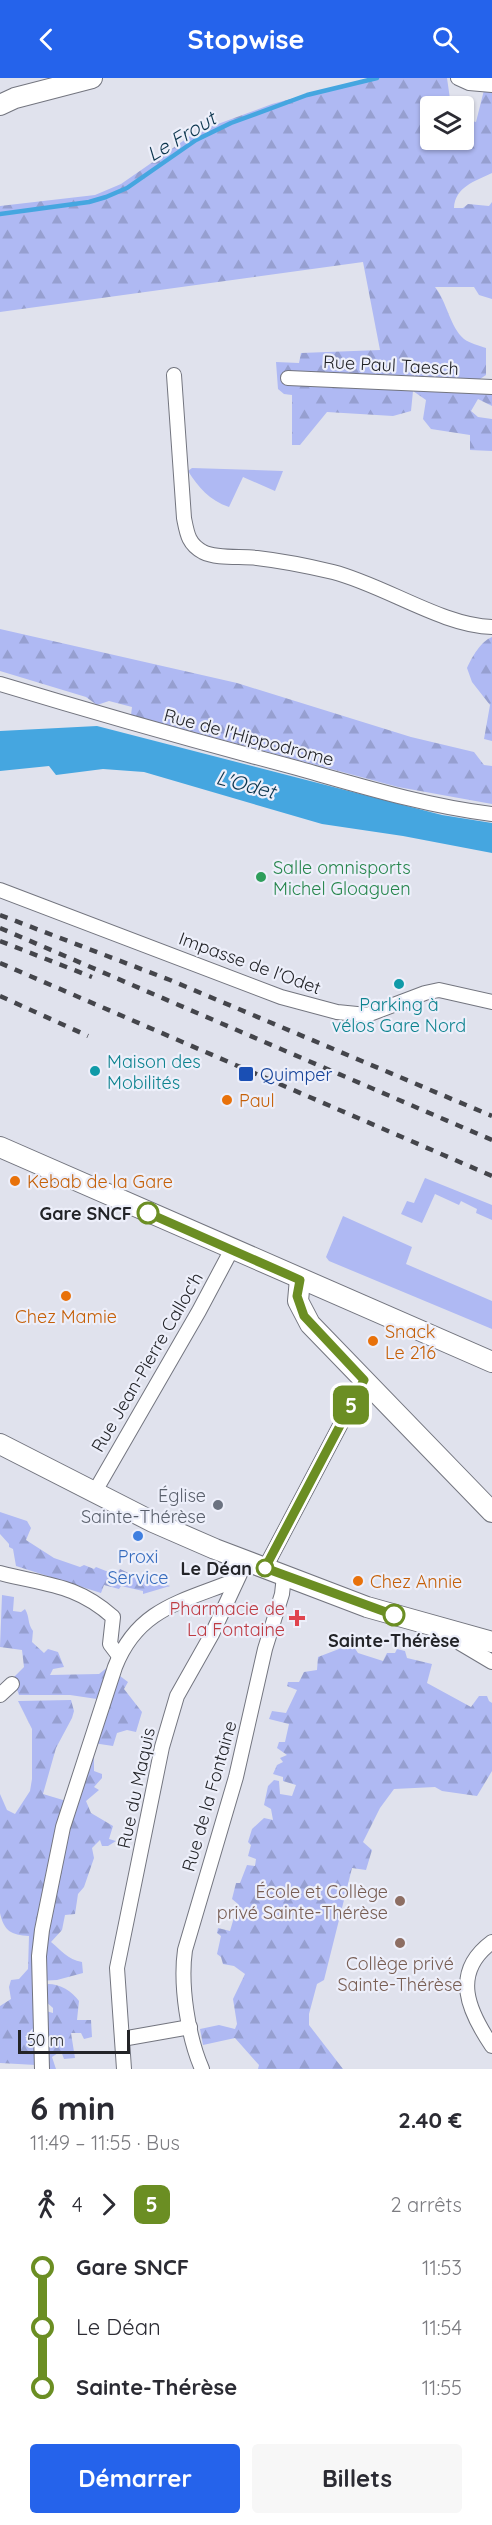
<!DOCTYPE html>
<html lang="fr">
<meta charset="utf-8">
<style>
body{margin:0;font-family:Quicksand,sans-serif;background:#f7f7f7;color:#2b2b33;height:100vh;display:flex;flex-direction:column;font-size:22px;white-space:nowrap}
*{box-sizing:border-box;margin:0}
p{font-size:20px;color:#7c7c81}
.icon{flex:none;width:33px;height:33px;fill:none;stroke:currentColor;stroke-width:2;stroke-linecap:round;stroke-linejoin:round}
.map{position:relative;height:1991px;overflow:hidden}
.details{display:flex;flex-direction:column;background:#fff;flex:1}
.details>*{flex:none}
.badge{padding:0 12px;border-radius:9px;font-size:21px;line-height:39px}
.controls{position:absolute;left:420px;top:18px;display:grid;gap:12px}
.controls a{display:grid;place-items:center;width:54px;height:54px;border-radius:6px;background:#fff;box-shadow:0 2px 4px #0004;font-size:30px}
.scale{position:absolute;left:18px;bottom:15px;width:112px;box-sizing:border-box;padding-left:6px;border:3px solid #232428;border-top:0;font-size:16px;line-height:21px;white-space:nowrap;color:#232428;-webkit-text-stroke:4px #edeffa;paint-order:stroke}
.map>.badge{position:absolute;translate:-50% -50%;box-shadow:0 0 0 3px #fff}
.legs{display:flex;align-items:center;gap:9px;height:66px;padding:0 30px;font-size:20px}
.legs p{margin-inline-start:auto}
.overview{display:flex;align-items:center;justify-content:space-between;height:102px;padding:0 30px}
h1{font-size:33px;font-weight:700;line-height:45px}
.cta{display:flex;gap:12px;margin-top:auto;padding:12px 30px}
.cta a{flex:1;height:69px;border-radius:6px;background:#2563eb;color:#fff;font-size:24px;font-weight:700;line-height:69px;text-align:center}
.cta a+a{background:#f7f7f7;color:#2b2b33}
ul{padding:0 30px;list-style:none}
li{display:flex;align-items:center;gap:21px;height:60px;font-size:22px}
li i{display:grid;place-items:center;width:9px;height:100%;margin:0 8px;background:currentColor}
li i::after{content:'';width:15px;height:15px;margin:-8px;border:4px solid;border-radius:50%;background:#fff}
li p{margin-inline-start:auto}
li:first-child i{background:linear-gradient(#0000 50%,currentColor 0)}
li:last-child i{background:linear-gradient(currentColor 50%,#0000 0)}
header{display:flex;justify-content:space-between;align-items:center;height:78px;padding:0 30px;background:#2563eb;color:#fff;font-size:27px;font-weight:700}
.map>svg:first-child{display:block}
</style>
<header><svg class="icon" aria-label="back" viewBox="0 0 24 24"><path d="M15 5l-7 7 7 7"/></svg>Stopwise<svg class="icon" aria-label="search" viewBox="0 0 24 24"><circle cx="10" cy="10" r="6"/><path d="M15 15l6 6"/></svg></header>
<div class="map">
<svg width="492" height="1991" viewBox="0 0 492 1991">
<defs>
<pattern id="forest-firs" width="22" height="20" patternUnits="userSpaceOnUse" patternTransform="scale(1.5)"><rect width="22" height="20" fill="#afb9f3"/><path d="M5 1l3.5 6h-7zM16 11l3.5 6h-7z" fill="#969fd0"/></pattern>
</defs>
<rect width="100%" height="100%" fill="#e0e2ed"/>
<g fill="#afb9f3">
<path d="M192,390L283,393L275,413L243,399L229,429C209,422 199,410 188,393Z"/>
<path d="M425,1100L492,1127V1142L476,1135L477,1131L461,1123L459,1127L435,1116L422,1145L401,1136L407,1123L414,1125Z"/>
<path d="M343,1138L412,1169L406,1186L492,1223V1251L329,1183L326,1179Z"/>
</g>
<g fill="url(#forest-firs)">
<path d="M369,0H447L451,28H430V62H464V41L476,44L487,0H492V95C475,103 455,109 454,130H463L468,126L489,128L492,124V221L479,217L474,209H435C447,224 450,249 464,261C469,265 480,268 486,270V297L480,301L492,314V328L478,321L471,333L478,339L492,341V373L470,372V357L431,351L423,341L426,322L413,313L411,333L393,338L327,334L300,367H292V317L284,316L278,311L276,284L299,285L301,275L380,272L363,184L0,234V128L95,117L121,106L196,54L272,26Z"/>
<path d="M0,551L237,605L411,659L474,674L484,687L492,688V726L398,709L131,637L132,629L109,623L97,627L86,619L0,593Z"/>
<path d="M492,559V663L484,661L490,627L472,604L467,590C472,579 481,563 492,559Z"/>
<path d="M0,1434L27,1443L31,1450L26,1462L54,1480L80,1489L84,1487L94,1491L96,1489L116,1497L120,1491L156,1508L159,1504L170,1508L143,1516V1513L121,1508L119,1511L104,1507L101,1515L16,1488L13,1471L9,1469V1466L0,1456Z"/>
<path d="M2,1517L14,1519L13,1533L21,1534L25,1531C30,1539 27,1545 33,1553L32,1564L44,1575L48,1571L58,1574L64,1589L53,1591L50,1597L99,1596L108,1589L128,1604L124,1611L142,1634L136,1654L127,1652L117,1655L113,1668L93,1665L103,1629L97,1621L70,1617H19L13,1600L24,1589L22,1572L0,1569Z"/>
<path d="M352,1566L358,1575L383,1583L387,1575H395L397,1571L405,1573L407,1580L432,1586L427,1605L471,1629L479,1618H487L489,1623L492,1625V1693L477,1718L442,1713L435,1709L394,1711L380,1730L363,1764L372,1772L366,1792L352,1790L324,1902L317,1906L309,1936V1947L343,1991H258L259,1987L235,1960L203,1967L200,1951L219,1947L235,1951L237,1946L233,1921L245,1896L234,1888L223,1886L221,1879L217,1876L221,1858L217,1855L218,1850L230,1853L238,1826L232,1821L236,1805H240L247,1787L255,1788L256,1781L248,1778L251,1767L248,1764L252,1751L264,1740L273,1742L271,1731L264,1727L268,1708L274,1702L279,1703L280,1716L292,1718L296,1707L283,1703V1699L273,1696L277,1687L283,1684L280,1680L287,1677L277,1670L279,1664H285L289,1646L269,1641L272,1633L286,1635L297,1612L287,1608L288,1604H299L304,1594L317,1592L318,1579Z"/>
<path d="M71,1622L74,1633L72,1640L56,1670L43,1716L73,1725L90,1675L94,1677V1693L102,1696V1700L94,1709L99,1712L86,1723L91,1735L113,1748L109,1761L116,1763L108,1768H102L100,1762L92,1770L94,1780L84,1809L78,1816L75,1836L65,1837L62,1852L51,1864C62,1873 67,1881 82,1884L83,1895L57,1902L38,1903L39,1931L53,1935V1930L44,1922L48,1906C60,1906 72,1913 79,1923L77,1942H91L92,1959L84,1961L81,1955H71L75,1980L64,1981L61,1973L52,1979L56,1991H45L36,1987L0,1985V1928L11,1921L9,1909L11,1902L19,1901L28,1891L29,1858C11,1857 4,1853 0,1835V1716L7,1732L15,1736L30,1713L32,1701V1651L18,1623Z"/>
</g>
<path fill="#45a6e0" d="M97,648L442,737L492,745V775L403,758L322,746L144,694L103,691L56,697L49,688L0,693V653Z"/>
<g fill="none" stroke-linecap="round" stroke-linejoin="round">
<path stroke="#45a6e0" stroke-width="4.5" d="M0,136L89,124L106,119L127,110L196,62L231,45L307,17L377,0"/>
<g stroke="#73757f" stroke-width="16">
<g id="street">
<path d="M458,0L469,5L492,7"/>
<path d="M174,297L184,440C187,455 188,466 203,474C217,481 241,478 257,480C283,483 308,488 333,494C384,507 443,548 492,549"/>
<path d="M288,300L492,309"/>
<path d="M0,606C99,636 198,664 297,690C361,708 426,728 492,736"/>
<path d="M0,812L281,919L337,934L367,937L425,915L439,912L492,924"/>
<path d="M94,1415L199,1233L232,1171"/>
<path d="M265,1490L364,1302"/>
<path d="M0,1495C46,1507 76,1506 113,1539L110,1566L119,1578"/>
<path d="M458,1555L460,1565L492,1584"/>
<path d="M0,1617L12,1606"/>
<path d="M492,1864C450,1895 469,1934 492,1968"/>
<path d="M122,1961L190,1949"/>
<path d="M42,1991L39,1878L42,1852L63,1749L115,1589C138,1530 182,1524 236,1502"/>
<path d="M124,1991L117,1890L162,1669L177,1618L212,1556L246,1483"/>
<path d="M202,1991C188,1959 180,1907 185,1872L236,1699L265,1571L282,1516L284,1498"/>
</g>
</g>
<g stroke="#73757f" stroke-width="22">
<g id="secondary">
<path d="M0,27L15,20L92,0"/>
<path d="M0,1069L492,1284"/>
<path d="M300,1201L298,1223L310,1246L492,1434"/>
<path d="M0,1366L153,1444L215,1471L367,1529L492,1564"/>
</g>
</g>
<use href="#street" stroke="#fff" stroke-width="14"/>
<use href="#secondary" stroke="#fff" stroke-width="20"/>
<g stroke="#44454b" stroke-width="4.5" stroke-dasharray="8 8" stroke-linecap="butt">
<path d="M0,837L170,902L492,1038"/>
<path d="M0,850L492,1062"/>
<path d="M0,863L92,899"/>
<path d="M0,885L492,1098"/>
<path d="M0,918L88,958"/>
</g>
</g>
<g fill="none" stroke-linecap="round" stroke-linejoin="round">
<g stroke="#fff" stroke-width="14">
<path id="line-1" d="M148,1135L300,1202L297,1218L304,1238L364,1302L265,1490L394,1537"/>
</g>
<use href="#line-1" stroke="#6b8e23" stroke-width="9"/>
</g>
<circle fill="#2e9e5b" stroke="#edeffa" stroke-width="2" cx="261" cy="799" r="6"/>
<g fill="#0f9aa8" stroke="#edeffa" stroke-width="2">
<circle cx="399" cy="906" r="6"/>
<circle cx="95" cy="993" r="6"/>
</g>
<rect fill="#1a4fb4" stroke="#edeffa" stroke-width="2" x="238" y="988" width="16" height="16" rx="3"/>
<g fill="#e8710a" stroke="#edeffa" stroke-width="2">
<circle cx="227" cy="1022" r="6"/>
<circle cx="15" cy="1103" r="6"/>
<circle cx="66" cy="1218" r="6"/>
<circle cx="373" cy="1263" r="6"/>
<circle cx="358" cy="1503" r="6"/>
</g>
<g fill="#fff" stroke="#6b8e23" stroke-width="3">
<circle cx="148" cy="1135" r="10"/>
<circle cx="265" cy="1490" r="8"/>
<circle cx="394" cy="1537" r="10"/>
</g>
<circle fill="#6b7280" stroke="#edeffa" stroke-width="2" cx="218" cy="1427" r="6"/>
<circle fill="#3f7fe0" stroke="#edeffa" stroke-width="2" cx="138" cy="1458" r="6"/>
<path fill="#e0444e" stroke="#edeffa" stroke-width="2" d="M294 1531h6v6h6v6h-6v6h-6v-6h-6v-6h6z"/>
<g fill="#8d6e63" stroke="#edeffa" stroke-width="2">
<circle cx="400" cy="1823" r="6"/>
<circle cx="400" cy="1865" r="6"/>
</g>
<g text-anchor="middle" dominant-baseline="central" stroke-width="4.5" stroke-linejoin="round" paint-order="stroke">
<g font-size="18" fill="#232428" stroke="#edeffa">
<text transform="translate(391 287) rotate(3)">Rue Paul Taesch</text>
<text transform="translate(249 659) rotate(15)">Rue de l'Hippodrome</text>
<text transform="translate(250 885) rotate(20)">Impasse de l'Odet</text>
<text transform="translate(147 1284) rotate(-60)">Rue Jean-Pierre Calloc'h</text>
<text transform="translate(136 1710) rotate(-78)">Rue du Maquis</text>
<text transform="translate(209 1718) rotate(-74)">Rue de la Fontaine</text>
</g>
<g font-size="18" fill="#27864d" stroke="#edeffa" text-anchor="start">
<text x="273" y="789">Salle omnisports<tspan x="273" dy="21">Michel Gloaguen</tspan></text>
</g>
<g font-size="18" fill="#0d838f" stroke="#edeffa">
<text x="399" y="926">Parking à<tspan x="399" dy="21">vélos Gare Nord</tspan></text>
<text x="107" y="983" text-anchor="start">Maison des<tspan x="107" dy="21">Mobilités</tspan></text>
</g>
<g font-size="18" fill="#164399" stroke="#edeffa" text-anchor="start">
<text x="260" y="996">Quimper</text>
</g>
<g font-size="18" fill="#c56008" stroke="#edeffa" text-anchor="start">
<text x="239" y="1022">Paul</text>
<text x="27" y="1103">Kebab de la Gare</text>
<text x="66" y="1238" text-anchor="middle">Chez Mamie</text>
<text x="385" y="1253">Snack<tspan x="385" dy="21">Le 216</tspan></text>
<text x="370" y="1503">Chez Annie</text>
</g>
<g font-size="18" font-weight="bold" fill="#232428" stroke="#edeffa" text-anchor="end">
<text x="132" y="1135">Gare SNCF</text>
<text x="252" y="1490">Le Déan</text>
<text x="394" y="1562" text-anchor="middle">Sainte-Thérèse</text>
</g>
<g font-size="18" fill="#5b616d" stroke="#edeffa" text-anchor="end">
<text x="206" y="1417">Église<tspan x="206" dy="21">Sainte-Thérèse</tspan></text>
</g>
<g font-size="18" fill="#366cbe" stroke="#edeffa">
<text x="138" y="1478">Proxi<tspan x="138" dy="21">Service</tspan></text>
</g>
<g font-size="18" fill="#be3a42" stroke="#edeffa" text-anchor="end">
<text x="285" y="1530">Pharmacie de<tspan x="285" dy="21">La Fontaine</tspan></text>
</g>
<g font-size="18" fill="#785e54" stroke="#edeffa" text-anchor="end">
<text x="388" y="1813">École et Collège<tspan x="388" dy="21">privé Sainte-Thérèse</tspan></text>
<text x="400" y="1885" text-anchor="middle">Collège privé<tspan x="400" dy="21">Sainte-Thérèse</tspan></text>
</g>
<g font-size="20" font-style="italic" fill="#0b354d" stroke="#edeffa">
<text transform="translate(181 58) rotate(-31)">Le Frout</text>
<text transform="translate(246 706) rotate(15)">L'Odet</text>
</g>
</g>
</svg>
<div class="controls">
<a><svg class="icon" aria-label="layers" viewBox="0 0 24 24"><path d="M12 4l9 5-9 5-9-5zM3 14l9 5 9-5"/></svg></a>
</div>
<div class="scale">50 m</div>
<b class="badge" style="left:351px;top:1327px;background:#6b8e23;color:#fff">5</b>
</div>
<section class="details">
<div class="overview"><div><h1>6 min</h1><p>11:49 – 11:55 · Bus</p></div><b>2.40 €</b></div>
<div class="legs"><svg class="icon" aria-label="walk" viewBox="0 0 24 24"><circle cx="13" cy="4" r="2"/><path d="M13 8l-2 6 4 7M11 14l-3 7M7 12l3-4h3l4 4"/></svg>4<svg class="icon" aria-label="forward" viewBox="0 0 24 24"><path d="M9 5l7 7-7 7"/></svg><b class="badge" style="background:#6b8e23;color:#fff">5</b><p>2 arrêts</p></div>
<ul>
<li><i style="color:#6b8e23"></i><b>Gare SNCF</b><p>11:53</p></li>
<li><i style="color:#6b8e23"></i><span>Le Déan</span><p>11:54</p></li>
<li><i style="color:#6b8e23"></i><b>Sainte-Thérèse</b><p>11:55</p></li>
</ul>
<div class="cta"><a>Démarrer</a><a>Billets</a></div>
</section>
